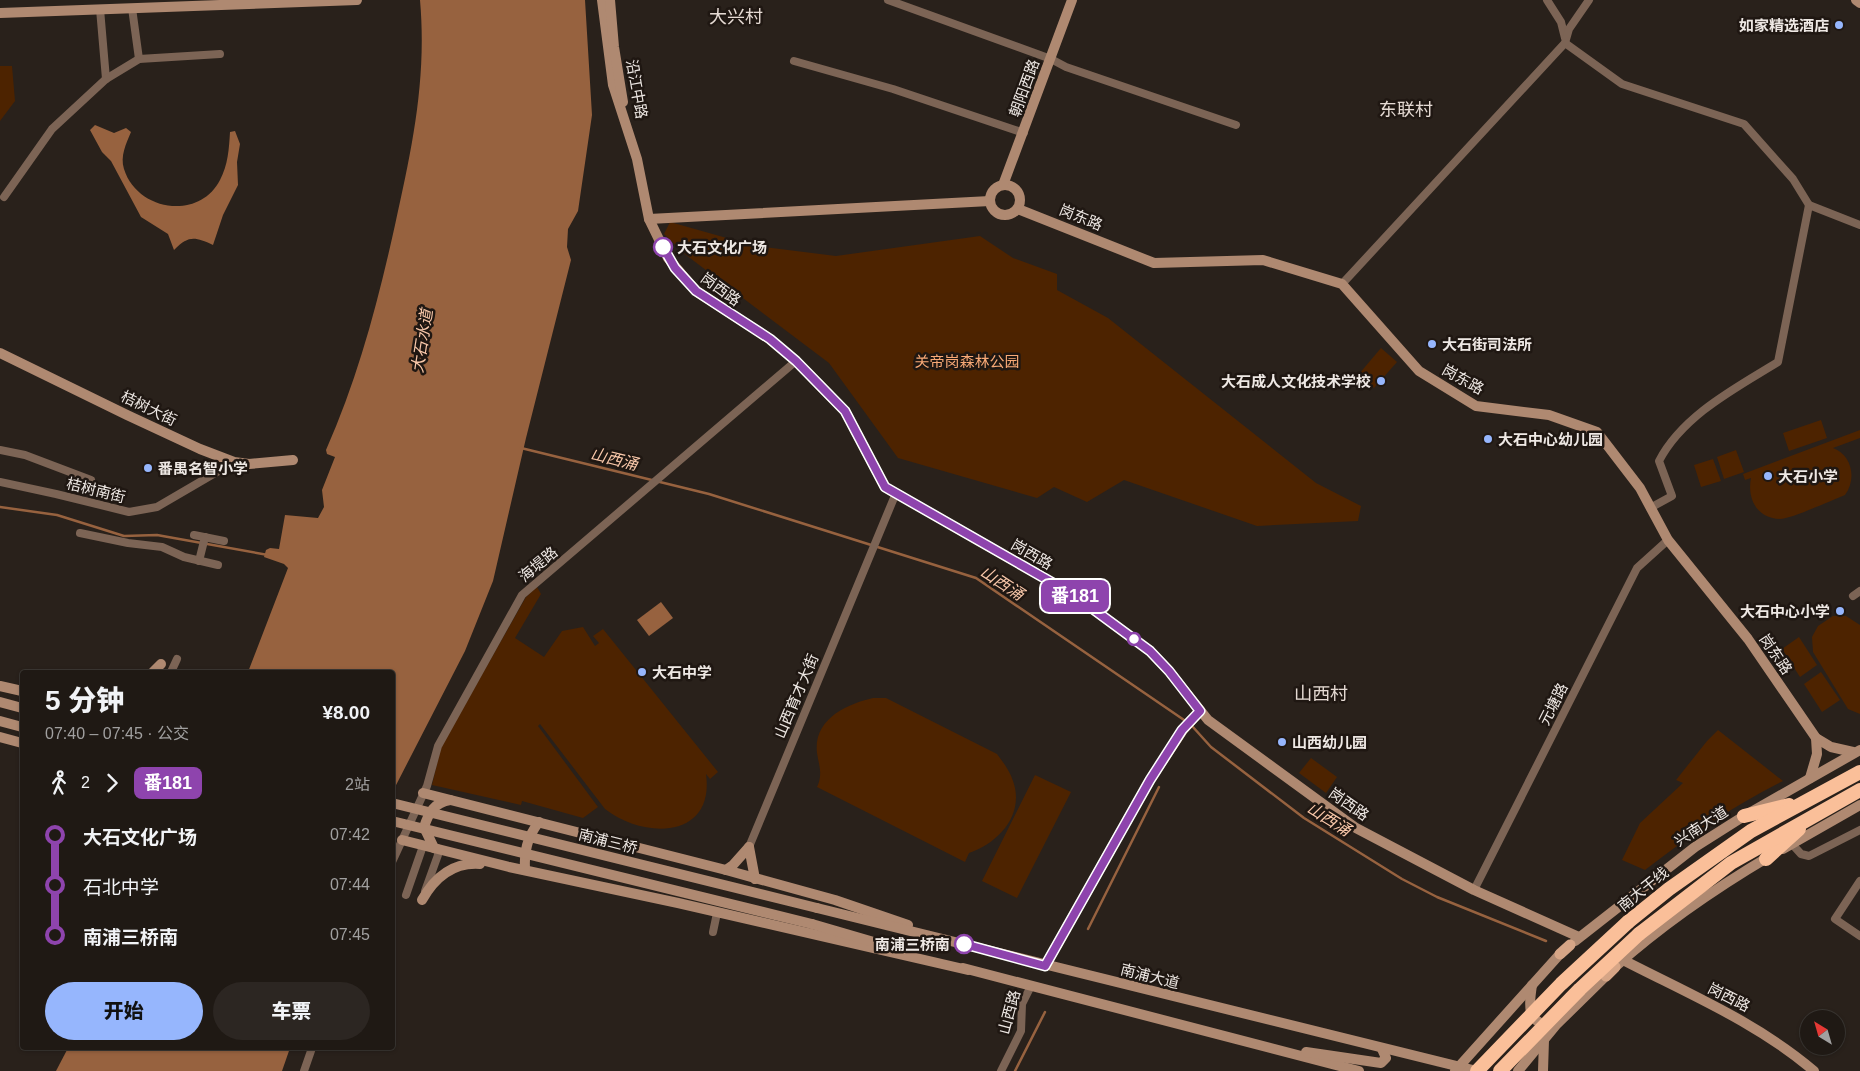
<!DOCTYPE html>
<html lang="zh">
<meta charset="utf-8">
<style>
body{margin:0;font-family:Helvetica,"Noto Sans SC",sans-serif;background:#2c2622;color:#f1f3f6;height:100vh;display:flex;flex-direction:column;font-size:19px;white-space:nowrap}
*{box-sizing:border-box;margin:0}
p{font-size:16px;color:#a1a0a0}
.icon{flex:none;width:28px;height:28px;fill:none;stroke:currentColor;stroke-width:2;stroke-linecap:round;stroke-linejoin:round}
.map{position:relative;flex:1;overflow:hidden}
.sheet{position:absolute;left:20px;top:670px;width:375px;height:380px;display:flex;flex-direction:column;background:#1f1914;border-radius:5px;box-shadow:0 1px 4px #0004,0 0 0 1px #3c3834}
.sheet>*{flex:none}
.badge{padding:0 10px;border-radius:8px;font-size:18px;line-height:32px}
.needle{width:32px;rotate:323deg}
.controls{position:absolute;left:1800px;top:1010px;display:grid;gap:10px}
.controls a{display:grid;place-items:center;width:45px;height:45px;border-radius:50%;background:#1f1914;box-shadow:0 1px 4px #0004,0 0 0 1px #3c3834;font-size:25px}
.map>.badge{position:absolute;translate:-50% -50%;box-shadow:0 0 0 2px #fff}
.legs{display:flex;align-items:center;gap:8px;height:55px;padding:0 25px;font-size:16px}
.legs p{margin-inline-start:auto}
.overview{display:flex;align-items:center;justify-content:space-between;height:85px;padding:0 25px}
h1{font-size:28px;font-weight:800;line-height:38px}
.cta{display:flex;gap:10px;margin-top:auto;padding:10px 25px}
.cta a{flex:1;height:58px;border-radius:30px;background:#96b6fd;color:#111;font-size:20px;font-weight:800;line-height:58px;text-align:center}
.cta a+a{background:#2c2622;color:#f1f3f6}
ul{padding:0 25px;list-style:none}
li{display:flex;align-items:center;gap:18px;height:50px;font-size:19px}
li i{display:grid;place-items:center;width:8px;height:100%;margin:0 6px;background:currentColor}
li i::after{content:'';width:12px;height:12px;margin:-6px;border:4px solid;border-radius:50%;background:#1f1914}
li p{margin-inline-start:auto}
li:first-child i{background:linear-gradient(#0000 50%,currentColor 0)}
li:last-child i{background:linear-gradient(currentColor 50%,#0000 0)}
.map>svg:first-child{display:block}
</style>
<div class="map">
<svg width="1860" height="1071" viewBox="0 0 1860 1071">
<rect width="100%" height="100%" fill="#29211b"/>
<g fill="#4d2300">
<path d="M0,66H12L15,101L0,121Z"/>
<path d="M670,222L755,246L836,256L980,236L1013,258L1057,274V290L1108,318L1316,483L1361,506L1358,521L1257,526L1124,480L1087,502L1054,487L1037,498L898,458L829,363L686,255L664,234Z"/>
<path d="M1381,348L1397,362L1374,388L1359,374Z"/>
<path d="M1821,420L1827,438L1789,451L1783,433Z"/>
<path d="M1860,430V438L1833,448C1852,455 1857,479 1845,495C1832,500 1791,519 1780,519C1756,518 1747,498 1751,478L1745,480L1743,474Z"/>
<path d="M1736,450L1744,472L1724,479L1717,457Z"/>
<path d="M1713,459L1721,481L1701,487L1694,465Z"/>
<path d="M537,587L541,594L515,638L544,657L562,631L583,627L595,646L599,643L593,636L603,629L718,772L710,779L706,774C715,840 643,839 605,809L540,724L538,726L598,807L583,818L522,801L521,805L432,785L441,747L526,597Z"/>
<path d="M1833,616H1846L1860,625V714L1848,709L1813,652L1812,637L1818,626Z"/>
<path d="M1799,637L1817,665L1800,677L1782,649Z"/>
<path d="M1821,672L1840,700L1822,712L1804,684Z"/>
<path d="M873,698H886L997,754C1003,762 1010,771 1013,781C1025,814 999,843 969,853L965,862L817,787C823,774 819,766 817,753C813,719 847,704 873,698Z"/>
<path d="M1718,730L1783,781C1733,806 1689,836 1645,870L1622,860L1640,823L1683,783L1676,780L1707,741Z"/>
<path d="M1311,758L1337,777L1326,793L1299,773Z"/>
<path d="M1035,775L1071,792L1017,898L982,881Z"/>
</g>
<g fill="#97623f">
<path d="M420,0H585L592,115L578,211L568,229L567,247L571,260L526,438L493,581L465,651L393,791L392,672H248L288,568L284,564L264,557L266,550L270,548L279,549L285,515L318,518L324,507L322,490L335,457L327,454L326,450C358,378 378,302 395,225C412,148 427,80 420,0Z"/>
<path d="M95,125L114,133L126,128L131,132C126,144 120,156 124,169C137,211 199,221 220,180C228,165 229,149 230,132L235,131L240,144L237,162L238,185L223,215L213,245C195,237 189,235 174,250L168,234L141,217L111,161L102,152L90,130Z"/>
<path d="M661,602L673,618L649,636L637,620Z"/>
<path d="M68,1048H290L282,1071H56Z"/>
</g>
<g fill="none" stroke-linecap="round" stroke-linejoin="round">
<g stroke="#97623f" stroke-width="2.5">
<path d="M521,448L709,494L976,578L1187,722"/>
<path d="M0,507L57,515L124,536L157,535L268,555"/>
<path d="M1192,726L1211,747L1304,818L1402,879L1437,897L1546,941"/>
<path d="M1088,929L1159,787"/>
<path d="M1015,1071L1045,1012"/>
</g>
<g stroke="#7c6455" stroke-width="8">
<path d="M888,0L1051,59L1066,67L1236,125"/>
<path d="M1547,0L1561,22L1565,38"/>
<path d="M132,8L139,59"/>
<path d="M100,9L106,79"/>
<path d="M1565,43L1622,84L1744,124L1793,179L1809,205L1778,362C1736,388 1683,415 1659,461L1672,496L1650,508"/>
<path d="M794,61L893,89L1024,133"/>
<path d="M4,197L52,129L106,79L139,59L220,54"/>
<path d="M1809,205L1860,225"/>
<path d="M1342,284L1565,43L1569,29L1589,0"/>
<path d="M0,450L25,455L91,480"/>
<path d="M0,482L56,494L129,512L157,507L234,462"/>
<path d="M80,533L128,543L162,547L184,557L218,565"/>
<path d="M194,535L224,541"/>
<path d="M199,561L205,537"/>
<path d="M1853,596L1860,591"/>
<path d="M171,672L177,659"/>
<path d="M1792,844L1801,854L1809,856L1860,830"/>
<path d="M749,847L896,493"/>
<path d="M392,862L427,786L438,746L522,595L796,361"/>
<path d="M1860,881L1835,919L1860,936"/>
<path d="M1474,890L1637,568L1668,540"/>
<path d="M425,891L438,855L437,848"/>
<path d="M406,895L423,846"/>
<path d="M713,932L717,913"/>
<path d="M304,1071L312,1048"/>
<path d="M1001,1071L1021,1031L1022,1004L1031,986"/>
</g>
<g stroke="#af8971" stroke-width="10">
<path d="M602,0L613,85L637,159L649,219L668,258L696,291L770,339L796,361L845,411L885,487L1074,595L1150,651L1169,671L1208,720L1356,828L1474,890L1579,937"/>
<path d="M610,0L614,47L623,102"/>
<path d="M1856,0L1860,3"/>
<path d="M0,13L357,0"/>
<circle cx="1005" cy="200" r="15"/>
<path d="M1003,185L1072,0"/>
<path d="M1018,209L1154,263L1263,260L1342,284L1419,371L1476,406L1549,415L1597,432L1640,488L1668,540L1748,639L1816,738L1831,747L1853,752"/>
<path d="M649,219L990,201"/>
<path d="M0,353L127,415L200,449L234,462L249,464L293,460"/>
<path d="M153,672L161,664"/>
<path d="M0,686L22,691"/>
<path d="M0,702L22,708"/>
<path d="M0,721L22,727"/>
<path d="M0,737L22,743"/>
<path d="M1810,778L1817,754L1816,738"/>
<path d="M423,793L726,870L835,900L908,925"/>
<path d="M402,840L509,867L678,903L968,970"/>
<path d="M749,847L755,879"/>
<path d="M434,848L424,827C429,812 434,803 450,800"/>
<path d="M1783,849L1860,805"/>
<path d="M525,870C524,852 527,837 539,822"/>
<path d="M726,870L733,865L749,847"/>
<path d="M422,900C435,877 453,862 480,864"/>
<path d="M817,908L1477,1071"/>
<path d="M812,924L884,945"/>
<path d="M1575,941L1695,847L1744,816L1860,750"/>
<path d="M1623,960C1689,994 1758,1023 1814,1071"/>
<path d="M1045,966L1150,780L1183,730L1200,711"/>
<path d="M1615,967C1662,925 1716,888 1770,856"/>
<path d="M963,968L1359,1071"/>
<path d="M1532,985C1529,1004 1526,1022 1550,1026"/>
<path d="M1306,1052L1381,1063L1386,1058L1382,1049"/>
<path d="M1455,1071L1560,954"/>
<path d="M1518,1071L1556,1025L1606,976"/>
<path d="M1543,1071L1544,1040"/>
</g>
<g stroke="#d6a586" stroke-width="11">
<path d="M1560,954L1570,945"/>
<path d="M1606,976L1615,967"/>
</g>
<g stroke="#fabf99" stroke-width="14">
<path d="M1744,816L1789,805"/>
<path d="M1766,859L1799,829"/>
<path d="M1628,922L1669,889L1751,831L1860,772"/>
<path d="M1639,934L1731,863L1860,790"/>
</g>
<g stroke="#af8971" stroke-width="10">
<path d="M392,803L817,908"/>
<path d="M392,821L812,924"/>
</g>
<g stroke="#fabf99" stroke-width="14">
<path d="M1477,1071L1561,984L1628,922"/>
<path d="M1500,1071L1580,989L1639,934"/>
</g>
</g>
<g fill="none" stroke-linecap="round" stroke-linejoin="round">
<g stroke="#fff" stroke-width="11">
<path id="line-1" d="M663,247L675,268L696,291L770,339L796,361L845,411L885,487L1074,595L1150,651L1169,671L1200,711L1182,730L1150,780L1045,966L964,944"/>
</g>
<use href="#line-1" stroke="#8e44ad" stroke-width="8"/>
</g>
<g fill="#96b6fd" stroke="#1f1712" stroke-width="2">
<circle cx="1839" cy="25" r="5"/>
<circle cx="1432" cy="344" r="5"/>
<circle cx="1381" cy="381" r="5"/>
<circle cx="1488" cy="439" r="5"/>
<circle cx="148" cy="468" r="5"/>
<circle cx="1768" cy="476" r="5"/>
<circle cx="1840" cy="611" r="5"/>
<circle cx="642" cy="672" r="5"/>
<circle cx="1282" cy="742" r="5"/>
</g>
<g fill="#fff" stroke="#8e44ad" stroke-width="2.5">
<circle cx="663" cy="247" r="9"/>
<circle cx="1134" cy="639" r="6"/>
<circle cx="964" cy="944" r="9"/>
</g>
<g text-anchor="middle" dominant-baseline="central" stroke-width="5" stroke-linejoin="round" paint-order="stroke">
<g font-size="15" font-weight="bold" fill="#eee8e4" stroke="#1f1712" text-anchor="start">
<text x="1829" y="25" text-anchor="end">如家精选酒店</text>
<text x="1442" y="344">大石街司法所</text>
<text x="1371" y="381" text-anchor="end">大石成人文化技术学校</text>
<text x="1498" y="439">大石中心幼儿园</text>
<text x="158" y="468">番禺名智小学</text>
<text x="1778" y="476">大石小学</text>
<text x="1830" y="611" text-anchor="end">大石中心小学</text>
<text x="652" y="672">大石中学</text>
<text x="1292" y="742">山西幼儿园</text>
</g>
<g font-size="15" fill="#eee8e4" stroke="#1f1712">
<text transform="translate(1024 88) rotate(-70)">朝阳西路</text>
<text transform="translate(637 89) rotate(80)">沿江中路</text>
<text transform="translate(1081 217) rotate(22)">岗东路</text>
<text transform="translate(721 289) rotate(36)">岗西路</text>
<text transform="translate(1463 379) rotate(29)">岗东路</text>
<text transform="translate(149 408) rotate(26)">桔树大街</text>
<text transform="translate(96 490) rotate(14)">桔树南街</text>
<text transform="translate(1032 554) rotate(30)">岗西路</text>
<text transform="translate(538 564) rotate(-40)">海堤路</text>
<text transform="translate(1776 654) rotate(56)">岗东路</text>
<text transform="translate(796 696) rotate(-67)">山西育才大街</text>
<text transform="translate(1553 704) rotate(-63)">元塘路</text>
<text transform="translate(1349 804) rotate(35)">岗西路</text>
<text transform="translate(1701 826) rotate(-33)">兴南大道</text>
<text transform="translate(608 841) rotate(14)">南浦三桥</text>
<text transform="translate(1643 889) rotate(-39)">南大干线</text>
<text transform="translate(1150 976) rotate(14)">南浦大道</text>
<text transform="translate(1729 997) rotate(27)">岗西路</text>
<text transform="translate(1009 1012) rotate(-75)">山西路</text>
</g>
<g font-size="15" font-weight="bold" fill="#eee8e4" stroke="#1f1712" text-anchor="start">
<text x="677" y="247">大石文化广场</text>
<text x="950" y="944" text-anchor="end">南浦三桥南</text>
</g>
<g font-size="15" fill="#f8a976" stroke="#1f1712">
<text x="967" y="361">关帝岗森林公园</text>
</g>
<g font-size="16" font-style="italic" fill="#f8c7a9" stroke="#1f1712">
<text transform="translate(422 341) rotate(-81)">大石水道</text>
<text transform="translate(614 459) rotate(14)">山西涌</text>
<text transform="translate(1002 583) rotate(33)">山西涌</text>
<text transform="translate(1329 819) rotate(32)">山西涌</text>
</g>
<g font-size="18" fill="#e5dad3" stroke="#1f1712">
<text x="736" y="17">大兴村</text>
<text x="1406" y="110">东联村</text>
<text x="1321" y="694">山西村</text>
</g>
</g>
</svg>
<div class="controls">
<a><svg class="needle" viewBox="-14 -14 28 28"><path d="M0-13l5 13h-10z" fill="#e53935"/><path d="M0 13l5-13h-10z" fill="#a1a0a0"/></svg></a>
</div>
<b class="badge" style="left:1075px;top:596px;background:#8e44ad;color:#fff">番181</b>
<section class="sheet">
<div class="overview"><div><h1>5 分钟</h1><p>07:40 – 07:45 · 公交</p></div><b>¥8.00</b></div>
<div class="legs"><svg class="icon" aria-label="walk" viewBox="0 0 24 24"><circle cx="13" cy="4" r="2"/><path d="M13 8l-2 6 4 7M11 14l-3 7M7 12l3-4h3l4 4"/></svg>2<svg class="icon" aria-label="forward" viewBox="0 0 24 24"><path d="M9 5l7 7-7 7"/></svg><b class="badge" style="background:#8e44ad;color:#fff">番181</b><p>2站</p></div>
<ul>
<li><i style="color:#8e44ad"></i><b>大石文化广场</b><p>07:42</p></li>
<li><i style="color:#8e44ad"></i><span>石北中学</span><p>07:44</p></li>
<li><i style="color:#8e44ad"></i><b>南浦三桥南</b><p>07:45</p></li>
</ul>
<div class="cta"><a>开始</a><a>车票</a></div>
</section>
</div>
